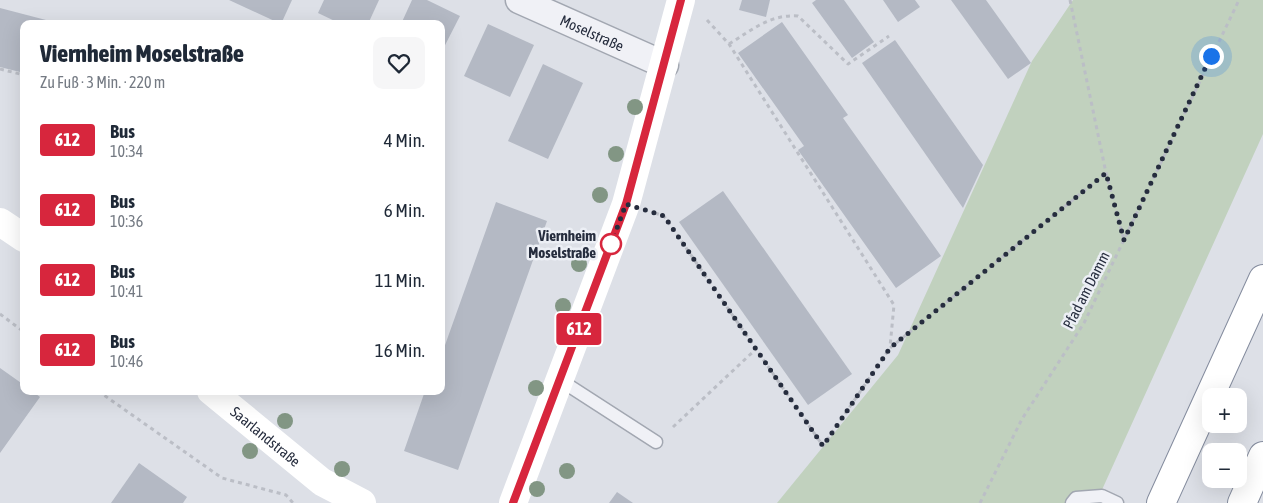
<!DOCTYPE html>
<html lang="de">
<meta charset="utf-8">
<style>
body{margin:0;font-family:"Asap Condensed",sans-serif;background:#f6f6f7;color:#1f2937;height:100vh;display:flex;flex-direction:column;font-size:19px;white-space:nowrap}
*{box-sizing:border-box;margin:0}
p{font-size:16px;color:#747a83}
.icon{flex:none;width:28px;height:28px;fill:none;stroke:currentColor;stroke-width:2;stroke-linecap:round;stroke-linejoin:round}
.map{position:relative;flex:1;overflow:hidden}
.details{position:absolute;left:20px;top:20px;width:425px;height:375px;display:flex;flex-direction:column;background:#fff;border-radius:10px;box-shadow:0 5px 20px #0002}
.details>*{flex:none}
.badge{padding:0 10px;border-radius:4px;font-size:18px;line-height:32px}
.fabs{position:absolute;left:1202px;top:388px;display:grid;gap:10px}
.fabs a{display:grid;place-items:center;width:45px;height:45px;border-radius:10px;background:#fff;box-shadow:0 5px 20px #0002;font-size:25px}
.you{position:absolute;width:25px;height:25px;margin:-12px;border:4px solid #fff;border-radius:50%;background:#1a73e8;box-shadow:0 0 0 8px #1a73e833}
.map>.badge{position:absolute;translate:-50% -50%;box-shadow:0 0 0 2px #fff}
.round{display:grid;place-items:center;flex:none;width:52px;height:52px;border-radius:10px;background:#f6f6f7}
.summary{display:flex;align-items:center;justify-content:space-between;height:85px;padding:0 20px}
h1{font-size:24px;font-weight:800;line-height:38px}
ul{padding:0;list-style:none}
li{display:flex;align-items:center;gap:15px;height:70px;padding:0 20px}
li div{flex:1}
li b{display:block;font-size:19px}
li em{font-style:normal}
li .badge{min-width:55px;font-weight:700;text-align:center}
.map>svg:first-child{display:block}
</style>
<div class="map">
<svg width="1263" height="503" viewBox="0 0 1263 503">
<rect width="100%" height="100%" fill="#dde0e7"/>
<path fill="#c1d1be" d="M1073,0H1263V134L1096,503H777L898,355L1032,61Z"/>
<g fill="#b4b9c4">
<path d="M229,0H292L281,24Z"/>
<path d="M324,0H379L368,24H341L318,13Z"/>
<path d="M412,0H427L460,16L441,53V24H401Z"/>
<path d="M742,0H770L766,17L739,10Z"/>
<path d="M816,0H844L874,42L852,58L812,3Z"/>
<path d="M883,0H915L920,7L898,22Z"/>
<path d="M951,0H986L1031,63L1008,79Z"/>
<path d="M0,8L46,20L45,24H24V73L0,67Z"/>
<path d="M782,22L848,115L843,118L941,256L896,288L798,150L804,146L738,53Z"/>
<path d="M488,24L534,45L510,97L464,76Z"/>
<path d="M895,40L983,165L963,208L862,63Z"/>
<path d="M543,64L583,83L548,159L508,141Z"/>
<path d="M723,191L852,374L808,405L679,222Z"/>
<path d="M496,202L547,221L458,470L404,451L425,391H441V347L444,348Z"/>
<path d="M0,368L24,385V391H32L40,397L0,453Z"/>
<path d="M139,463L187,497L183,503H111Z"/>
<path d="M617,492L633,503H609Z"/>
</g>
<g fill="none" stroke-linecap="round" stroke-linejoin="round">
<g stroke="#a2a7b1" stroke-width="15">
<g id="lane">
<path d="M560,380L656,442"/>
<path d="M1072,503L1076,498L1102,496L1117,503"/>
</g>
</g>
<g stroke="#a2a7b1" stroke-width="29">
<g id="street">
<path id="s1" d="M519,0L665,65"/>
</g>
</g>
<g stroke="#848c9e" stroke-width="30">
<g id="highway">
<path d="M1161,503L1263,279"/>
<path d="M1242,503L1263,456"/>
</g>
</g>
<g stroke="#bbbec6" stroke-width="3" stroke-dasharray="4 4" stroke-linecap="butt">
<path d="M1070,0L1106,173L1124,240"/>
<path d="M707,20L729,44L894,305L890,347"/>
<path d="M729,44C752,30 770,14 798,16L848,64L889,36"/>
<path d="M0,69L24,75"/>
<path d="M655,213L664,216L823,446L890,348L1106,173"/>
<path d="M0,314L24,332"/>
<path d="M98,391L222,478L286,495L293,503"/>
<path d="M673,427L756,349"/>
<path d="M980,503L1022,419L1084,323L1239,0"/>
</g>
<use href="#lane" stroke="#f0f1f6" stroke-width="12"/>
<use href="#street" stroke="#f0f1f6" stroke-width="26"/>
<g stroke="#fff" stroke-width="28">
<path d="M0,222L24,238"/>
<path id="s2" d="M211,391L322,482L362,503"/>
<path d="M513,503L626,204L681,0"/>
</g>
<use href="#highway" stroke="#fff" stroke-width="28"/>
</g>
<g fill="#829684">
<circle cx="635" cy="107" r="8"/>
<circle cx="616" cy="154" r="8"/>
<circle cx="600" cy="195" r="8"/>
<circle cx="579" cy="264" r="8"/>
<circle cx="563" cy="306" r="8"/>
<circle cx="536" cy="388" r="8"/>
<circle cx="285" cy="421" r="8"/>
<circle cx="250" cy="451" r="8"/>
<circle cx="342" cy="469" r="8"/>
<circle cx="567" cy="471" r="8"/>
<circle cx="537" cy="489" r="8"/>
</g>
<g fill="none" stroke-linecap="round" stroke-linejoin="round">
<g stroke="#fff" stroke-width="11">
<path id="line" d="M513,503L626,204L681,0"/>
</g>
<use href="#line" stroke="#d7263d" stroke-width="8"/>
<path stroke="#262d3e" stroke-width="5" stroke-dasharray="0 9" d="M611,244L626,204L664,216L823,446L890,348L1106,173L1124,240L1211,56"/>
</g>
<circle fill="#fff" stroke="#d7263d" stroke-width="2.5" cx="611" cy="244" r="10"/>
<g text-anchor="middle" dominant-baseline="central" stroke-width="5" stroke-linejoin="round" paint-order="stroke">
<g font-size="15" fill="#262d3e" stroke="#eceff5">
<text stroke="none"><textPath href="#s1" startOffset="80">Moselstraße</textPath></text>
<text transform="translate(1086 290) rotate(-63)">Pfad am Damm</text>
<text stroke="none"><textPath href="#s2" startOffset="71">Saarlandstraße</textPath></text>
</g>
<g font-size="15" font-weight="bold" fill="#262d3e" stroke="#eceff5" text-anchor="end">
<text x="596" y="235">Viernheim<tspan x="596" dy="17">Moselstraße</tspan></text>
</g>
</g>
</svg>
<div class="fabs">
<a>+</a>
<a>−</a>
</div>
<div class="you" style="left:1211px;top:56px"></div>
<b class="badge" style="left:579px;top:329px;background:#d7263d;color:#fff">612</b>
<section class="details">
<div class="summary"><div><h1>Viernheim Moselstraße</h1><p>Zu Fuß · 3 Min. · 220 m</p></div><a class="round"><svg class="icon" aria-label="heart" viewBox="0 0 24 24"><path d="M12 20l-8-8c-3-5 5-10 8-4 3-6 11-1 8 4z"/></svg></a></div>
<ul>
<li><span class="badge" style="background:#d7263d;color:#fff">612</span><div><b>Bus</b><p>10:34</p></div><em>4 Min.</em></li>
<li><span class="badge" style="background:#d7263d;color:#fff">612</span><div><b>Bus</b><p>10:36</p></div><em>6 Min.</em></li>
<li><span class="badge" style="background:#d7263d;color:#fff">612</span><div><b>Bus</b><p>10:41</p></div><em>11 Min.</em></li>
<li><span class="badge" style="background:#d7263d;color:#fff">612</span><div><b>Bus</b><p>10:46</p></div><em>16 Min.</em></li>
</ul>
</section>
</div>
